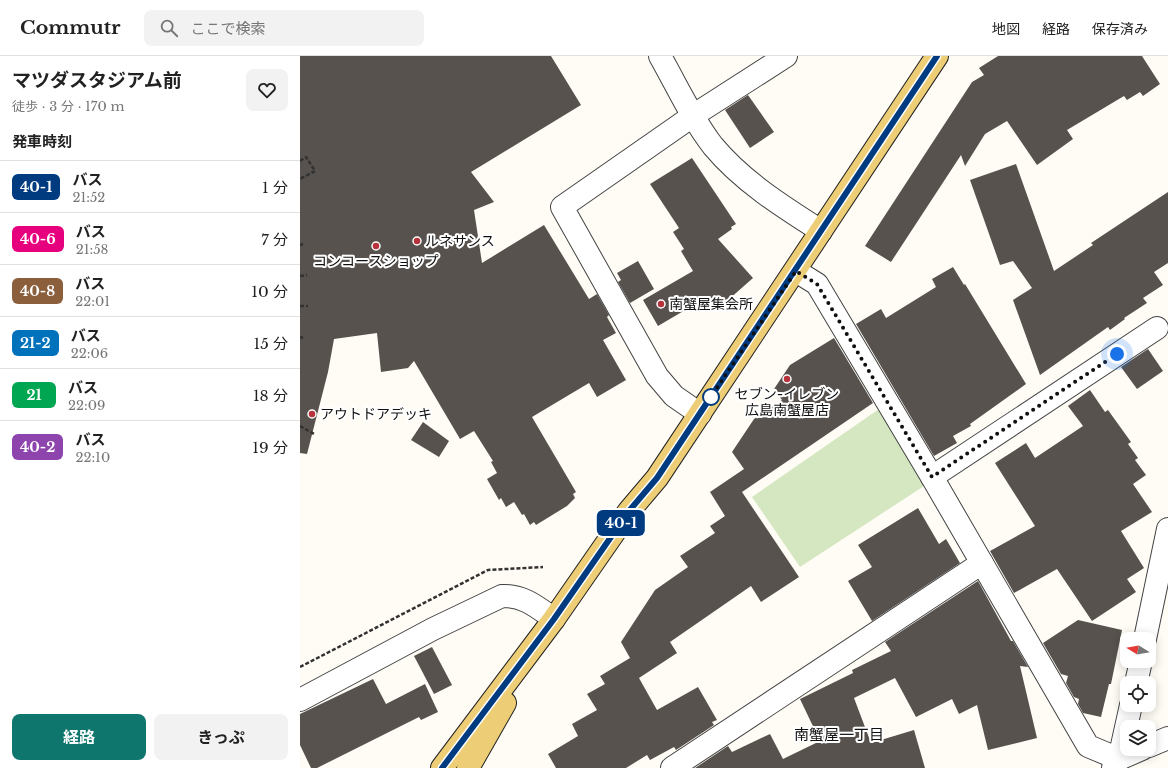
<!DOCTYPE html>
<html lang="ja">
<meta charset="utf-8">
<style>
body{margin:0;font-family:"Libre Baskerville","Noto Sans JP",serif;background:#f2f2f2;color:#222;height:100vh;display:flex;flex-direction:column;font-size:15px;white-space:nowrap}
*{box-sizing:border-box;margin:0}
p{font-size:13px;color:#767676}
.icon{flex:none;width:22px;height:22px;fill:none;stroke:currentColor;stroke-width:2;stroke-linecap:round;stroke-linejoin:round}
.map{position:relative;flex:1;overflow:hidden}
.sheet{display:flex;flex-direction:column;background:#fff;width:300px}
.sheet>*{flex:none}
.badge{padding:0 8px;border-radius:6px;font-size:14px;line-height:26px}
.needle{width:26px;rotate:281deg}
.tools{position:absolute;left:820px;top:576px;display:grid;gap:8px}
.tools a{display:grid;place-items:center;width:36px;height:36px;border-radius:8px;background:#fff;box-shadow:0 2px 10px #0003;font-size:20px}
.you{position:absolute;width:20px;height:20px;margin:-10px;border:3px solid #fff;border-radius:50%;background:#1a73e8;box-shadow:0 0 0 6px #1a73e833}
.map>.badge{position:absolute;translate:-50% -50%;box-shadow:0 0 0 2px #fff}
h2{padding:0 12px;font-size:15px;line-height:36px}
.round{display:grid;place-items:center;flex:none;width:42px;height:42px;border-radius:8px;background:#f2f2f2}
.summary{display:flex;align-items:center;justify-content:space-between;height:68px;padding:0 12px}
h1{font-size:19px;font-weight:700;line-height:30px}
.button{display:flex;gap:8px;margin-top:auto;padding:8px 12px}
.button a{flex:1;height:46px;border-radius:8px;background:#0f766e;color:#fff;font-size:16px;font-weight:700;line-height:46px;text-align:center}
.button a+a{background:#f2f2f2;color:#222}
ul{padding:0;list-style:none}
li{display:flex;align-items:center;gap:12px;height:52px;padding:0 12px;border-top:1px solid #e0e0e0}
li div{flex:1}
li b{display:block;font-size:15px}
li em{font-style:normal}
li .badge{min-width:44px;font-weight:700;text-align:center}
header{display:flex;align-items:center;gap:24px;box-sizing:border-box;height:56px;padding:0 20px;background:#fff;border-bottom:1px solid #e0e0e0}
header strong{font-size:19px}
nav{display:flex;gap:22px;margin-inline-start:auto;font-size:14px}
.search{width:280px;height:36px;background:#f2f2f2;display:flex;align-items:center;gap:10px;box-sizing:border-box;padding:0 14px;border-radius:8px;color:#767676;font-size:15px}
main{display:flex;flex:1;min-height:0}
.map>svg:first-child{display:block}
</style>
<header>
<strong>Commutr</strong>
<div class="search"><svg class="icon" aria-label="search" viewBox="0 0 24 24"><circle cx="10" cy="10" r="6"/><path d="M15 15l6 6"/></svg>ここで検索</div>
<nav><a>地図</a><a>経路</a><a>保存済み</a></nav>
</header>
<main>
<section class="sheet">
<div class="summary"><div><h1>マツダスタジアム前</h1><p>徒歩 · 3 分 · 170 m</p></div><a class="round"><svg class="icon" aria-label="heart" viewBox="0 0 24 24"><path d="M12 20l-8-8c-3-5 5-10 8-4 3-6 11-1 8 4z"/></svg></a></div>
<h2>発車時刻</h2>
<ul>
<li><span class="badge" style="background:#003b80;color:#fff">40-1</span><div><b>バス</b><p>21:52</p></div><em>1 分</em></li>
<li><span class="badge" style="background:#e6007e;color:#fff">40-6</span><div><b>バス</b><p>21:58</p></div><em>7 分</em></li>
<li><span class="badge" style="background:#8b5e3c;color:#fff">40-8</span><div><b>バス</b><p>22:01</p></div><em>10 分</em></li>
<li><span class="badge" style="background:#0072bc;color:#fff">21-2</span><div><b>バス</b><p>22:06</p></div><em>15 分</em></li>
<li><span class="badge" style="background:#00a651;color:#fff">21</span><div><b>バス</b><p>22:09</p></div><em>18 分</em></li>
<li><span class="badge" style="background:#8e44ad;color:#fff">40-2</span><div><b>バス</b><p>22:10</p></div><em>19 分</em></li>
</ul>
<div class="button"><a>経路</a><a>きっぷ</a></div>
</section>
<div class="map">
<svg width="868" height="712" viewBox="0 0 868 712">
<rect width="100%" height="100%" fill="#fefcf5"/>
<path fill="#d5e7c0" d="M579,353L624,430L500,511L452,441Z"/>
<g fill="#58524e">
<path d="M0,0H251L281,49L171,116L194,146L174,154L182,207L244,169L289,243L297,238L309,259L307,261L316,277L303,284L326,324L297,341L289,327L232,361L276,436L273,438L275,442L267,450L236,469L234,466L230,469L224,458L222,459L214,446L206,451L201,442L199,444L187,423L197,417L191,406L193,405L174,375L160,383L114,305L108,312L81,316L77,277L34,283L28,316L7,398L0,397Z"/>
<path d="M698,0H842L860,28L843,40L840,36L827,44L824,40L767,74L773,83L737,109L707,65L685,78L665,110L661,99L591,206L565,190L672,26L684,19L679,12Z"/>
<path d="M448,39L474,76L450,92L425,54Z"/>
<path d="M392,102L436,168L431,171L432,173L418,183L453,222L419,252L409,240L358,270L343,244L393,215L381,195L384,193L373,176L379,172L350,128Z"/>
<path d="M716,108L754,215L793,189L791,187L868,136V207L854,216L863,229L843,242L847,247L824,262L825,263L810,274L808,271L740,319L713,244L732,232L713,205L700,209L670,124Z"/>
<path d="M338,205L354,233L330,247L318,226L321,224L317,217Z"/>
<path d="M653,211L664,229L665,228L726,328L670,368L671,370L653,380L657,387L634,400L556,268L581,253L586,262L636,231L632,223Z"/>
<path d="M534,282L573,347L442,436L499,521L461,546L451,530L370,586L377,597L339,622L357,654L398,631L417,664L412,666L414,669L376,694L374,691L350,704L347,699L326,712H256L248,698L278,680L272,668L297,654L287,638L305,628L300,620L330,602L321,586L355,534L388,511L380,500L415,477L410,470L425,460L410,436L444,413L432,396L454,363L482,344L474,333L490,309Z"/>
<path d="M848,293L863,315L837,333L821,311Z"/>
<path d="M790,334L805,356L808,354L831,386L828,388L838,402L835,404L846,419L833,428L852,456L821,475L844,512L827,523L836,536L792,565L757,513L714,537L690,495L735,470L695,407L726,387L735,402L783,370L768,350Z"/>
<path d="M123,366L149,385L139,401L111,384Z"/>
<path d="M618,452L639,488L646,483L660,507L572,565L548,525L572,511L558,489Z"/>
<path d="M678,525L711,585H713L728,611L720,610L737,682L688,694L677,649L659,658L652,643L616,661L595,622L554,642L571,687L614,674L625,712H395L428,690L432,696L470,678L483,703L520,685L500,643L553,617L552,614L591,595L585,586Z"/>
<path d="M778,564L822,574L811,628H809L801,661L783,657L778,648L779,643L774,641L766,627L768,620L761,618L743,587Z"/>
<path d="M132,591L152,629L134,638L114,600Z"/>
<path d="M73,623L86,648L125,628L138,656L121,664L119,661L17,712H11L0,689V658Z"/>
</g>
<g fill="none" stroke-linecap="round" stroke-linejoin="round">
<g stroke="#434343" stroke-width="24">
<g id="minor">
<path d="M360,0C377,30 392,63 413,90C442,125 483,151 521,175"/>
<path d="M496,215L517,228L632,421L788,690L819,703L842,693"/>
<path d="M400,358L374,340L357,320L262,151L394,59L486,0"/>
<path d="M632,421L857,272"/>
<path d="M845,583L868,473"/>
<path d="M836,627L841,605"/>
<path d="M0,644L133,573L202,540C223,539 237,551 254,563"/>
<path d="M849,690L868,682"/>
<path d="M372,712L682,507"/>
<path d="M813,712L819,703L831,649"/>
</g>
</g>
<g stroke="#212121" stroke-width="24">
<g id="major">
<path d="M142,712L254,563L329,455L357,422L637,0"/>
<path d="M168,712L205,647"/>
</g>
</g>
<g stroke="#323232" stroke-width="2.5" stroke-dasharray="4 2" stroke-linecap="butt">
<path d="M0,105L6,101L15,115L0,123"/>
<path d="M0,189L3,188"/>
<path d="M0,220L7,219"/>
<path d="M0,250H8"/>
<path d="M0,281L3,282"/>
<path d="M0,370L14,378"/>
<path d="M0,611L188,514L243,511"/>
</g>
<use href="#minor" stroke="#fff" stroke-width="22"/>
<use href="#major" stroke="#edce76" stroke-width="22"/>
</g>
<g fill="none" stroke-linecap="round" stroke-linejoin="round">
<g stroke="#fff" stroke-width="9">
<path id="line" d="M142,712L254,563L329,455L357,422L637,0"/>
</g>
<use href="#line" stroke="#003b80" stroke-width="6"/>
<path stroke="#101010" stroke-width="4" stroke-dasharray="0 7.2" d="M411,341L408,345L496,215L517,228L632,421L817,298"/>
</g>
<g fill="#b6333c" stroke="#fff" stroke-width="1.5">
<circle cx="117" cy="185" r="4"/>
<circle cx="76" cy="190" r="4"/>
<circle cx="361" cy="248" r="4"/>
<circle cx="487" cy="323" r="4"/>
<circle cx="12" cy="358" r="4"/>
</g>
<circle fill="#fff" stroke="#003b80" stroke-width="2" cx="411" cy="341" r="8"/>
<g text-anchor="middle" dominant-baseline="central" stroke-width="4" stroke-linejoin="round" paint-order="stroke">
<g font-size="14" fill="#101010" stroke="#fff" text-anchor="start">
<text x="125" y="185">ルネサンス</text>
<text x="76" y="205" text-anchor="middle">コンコースショップ</text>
<text x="369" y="248">南蟹屋集会所</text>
<text x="487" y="338" text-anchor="middle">セブン-イレブン<tspan x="487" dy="16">広島南蟹屋店</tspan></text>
<text x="20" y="358">アウトドアデッキ</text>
</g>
<g font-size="15" fill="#101010" stroke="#fff">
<text x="539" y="678">南蟹屋一丁目</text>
</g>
</g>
</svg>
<div class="tools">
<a><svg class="needle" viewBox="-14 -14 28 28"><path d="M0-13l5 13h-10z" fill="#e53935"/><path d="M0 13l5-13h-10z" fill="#767676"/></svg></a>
<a><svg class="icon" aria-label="locate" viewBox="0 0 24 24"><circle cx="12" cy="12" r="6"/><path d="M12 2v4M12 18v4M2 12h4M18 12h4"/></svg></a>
<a><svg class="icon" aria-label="layers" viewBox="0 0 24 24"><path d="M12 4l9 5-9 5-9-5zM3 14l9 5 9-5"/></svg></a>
</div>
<div class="you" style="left:817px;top:298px"></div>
<b class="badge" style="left:321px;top:467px;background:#003b80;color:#fff">40-1</b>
</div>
</main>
